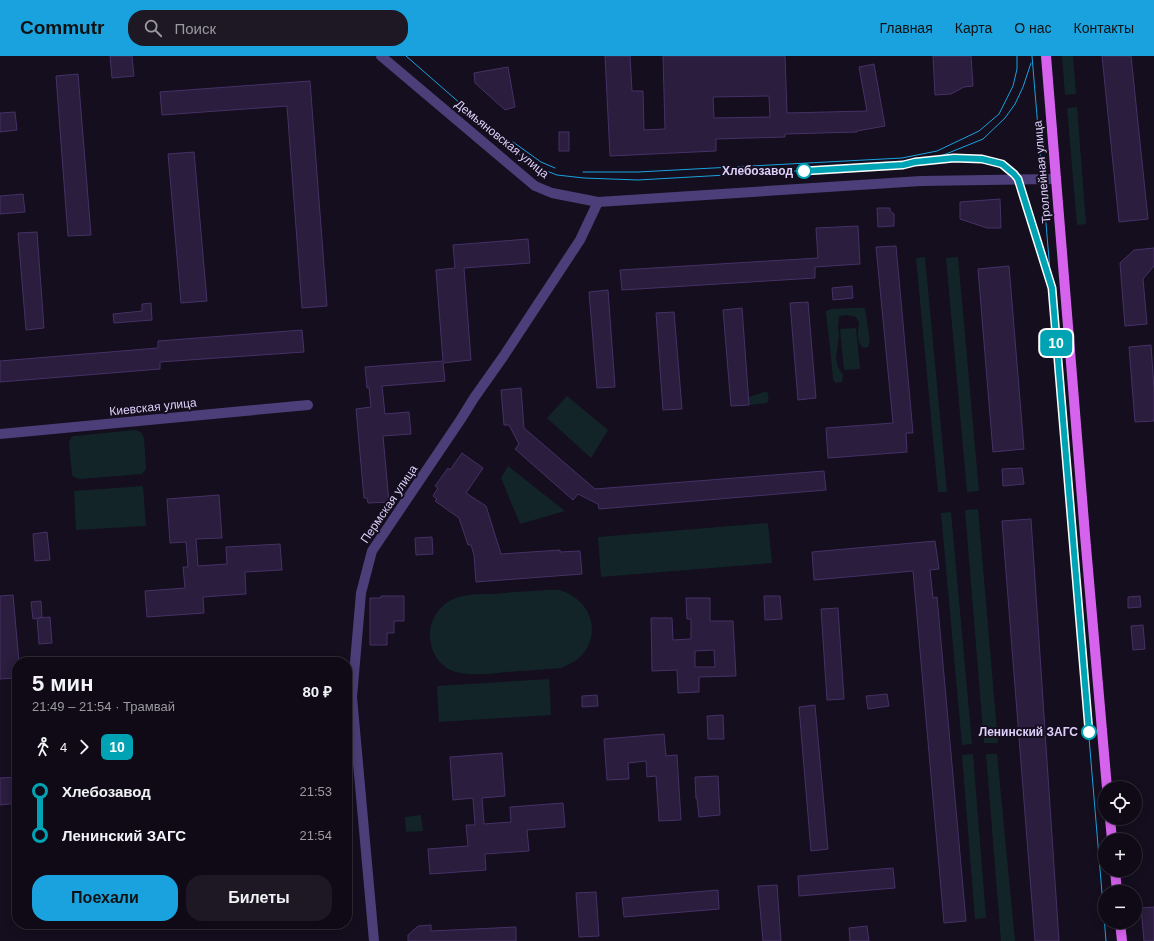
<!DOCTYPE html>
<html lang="ru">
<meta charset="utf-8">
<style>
body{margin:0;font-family:Arial,sans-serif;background:#1d1823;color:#f1f3f6;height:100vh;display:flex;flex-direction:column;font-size:15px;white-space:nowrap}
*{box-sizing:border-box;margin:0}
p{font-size:13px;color:#9b9aa1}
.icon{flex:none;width:22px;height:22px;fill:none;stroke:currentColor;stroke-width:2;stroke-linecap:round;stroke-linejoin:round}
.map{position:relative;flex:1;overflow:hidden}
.drawer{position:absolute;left:12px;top:601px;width:340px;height:272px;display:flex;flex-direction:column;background:#0f0a16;border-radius:16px;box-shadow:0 2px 10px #0003,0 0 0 1px #2f2b35}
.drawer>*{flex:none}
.badge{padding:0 8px;border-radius:6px;font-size:14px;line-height:26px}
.tools{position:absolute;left:1098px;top:725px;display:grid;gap:8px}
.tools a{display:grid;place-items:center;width:44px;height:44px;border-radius:50%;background:#0f0a16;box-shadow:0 2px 10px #0003,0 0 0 1px #2f2b35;font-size:20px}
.map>.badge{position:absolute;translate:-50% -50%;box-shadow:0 0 0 2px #fff}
.legs{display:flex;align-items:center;gap:6px;height:44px;padding:0 20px;font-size:13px}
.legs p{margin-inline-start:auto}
.summary{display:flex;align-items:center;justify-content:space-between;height:68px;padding:0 20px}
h1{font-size:22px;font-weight:800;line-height:30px}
.button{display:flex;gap:8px;margin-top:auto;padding:8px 20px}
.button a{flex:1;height:46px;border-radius:16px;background:#19a2de;color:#111;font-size:16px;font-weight:800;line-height:46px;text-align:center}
.button a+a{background:#1d1823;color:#f1f3f6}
ul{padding:0 20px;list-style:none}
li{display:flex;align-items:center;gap:14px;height:44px;font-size:15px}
li i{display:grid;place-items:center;width:6px;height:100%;margin:0 5px;background:currentColor}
li i::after{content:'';width:10px;height:10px;margin:-5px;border:3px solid;border-radius:50%;background:#0f0a16}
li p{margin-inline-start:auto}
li:first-child i{background:linear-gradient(#0000 50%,currentColor 0)}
li:last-child i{background:linear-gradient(currentColor 50%,#0000 0)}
header{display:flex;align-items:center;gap:24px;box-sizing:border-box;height:56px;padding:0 20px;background:#19a2de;color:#111}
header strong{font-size:19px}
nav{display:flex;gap:22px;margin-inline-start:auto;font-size:14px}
.search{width:280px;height:36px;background:#1d1823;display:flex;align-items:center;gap:10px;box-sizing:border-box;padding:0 14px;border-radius:16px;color:#9b9aa1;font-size:15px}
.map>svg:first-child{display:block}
</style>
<header>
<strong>Commutr</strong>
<div class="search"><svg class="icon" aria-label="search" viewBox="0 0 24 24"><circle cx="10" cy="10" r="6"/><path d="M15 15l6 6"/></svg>Поиск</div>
<nav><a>Главная</a><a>Карта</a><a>О нас</a><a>Контакты</a></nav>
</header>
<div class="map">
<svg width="1154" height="885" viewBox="0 0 1154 885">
<rect width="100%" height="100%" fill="#140e1e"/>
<g fill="#122427">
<path d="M1062,0H1073L1076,38L1065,39Z"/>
<path d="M1077,51L1086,168L1077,169L1067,52Z"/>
<path d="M925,201L947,436H938L916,202Z"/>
<path d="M958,201L979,435L967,436L946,202Z"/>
<path d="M854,252H865L870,286L868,291L863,292C856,285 858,276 859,267L856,261L847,259L839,260L838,272L839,279L836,302L838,311L843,319L842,326L836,327L833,324L831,301L826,257V255L831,253Z"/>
<path d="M856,272L860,313L844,314L840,273Z"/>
<path d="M764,336H767C769,340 769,343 767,347L749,349V341Z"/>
<path d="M567,340L608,374L591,402L547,362Z"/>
<path d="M135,374L141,376L144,382L146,410V413L142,418L80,423L74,421L72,419L69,387L71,381L74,380Z"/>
<path d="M508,410L565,455L520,468L501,422Z"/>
<path d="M143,430L146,470L76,474L74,435Z"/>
<path d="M978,453L998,687H984L965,454Z"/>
<path d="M951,456L972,688L962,689L941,457Z"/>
<path d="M768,467L772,507L601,521L598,481Z"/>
<path d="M547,534C552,534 558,533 562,535C590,544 602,576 582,599C577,605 569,608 562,612C544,613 525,615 507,616C490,618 472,620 456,616C443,613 433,600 431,588C426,571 436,552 451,544C463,538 479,538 493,538C511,536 529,535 547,534Z"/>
<path d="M549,623L551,659L439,666L437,630Z"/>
<path d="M973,698L986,862L975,863L962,699Z"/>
<path d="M986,698H997L1015,885H1001Z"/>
<path d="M421,759L423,775L406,776L405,761Z"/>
</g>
<g fill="#2a1d3d" stroke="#463166" fill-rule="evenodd">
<path d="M110,0H132L134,20L112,22Z"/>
<path d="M605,0H630L632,35H643L644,74L665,73L663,0H785L787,57L867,55L859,11L874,8L885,70L857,75V76L785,78V81L716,83V95L610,100ZM769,40L770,61L714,62L713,41Z"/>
<path d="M933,0H971L973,30L964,31L951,38L935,39Z"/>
<path d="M1102,0H1131L1148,163L1119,166Z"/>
<path d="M508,11L515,51L505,54L475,27L474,17Z"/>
<path d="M78,18L91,179L68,180L56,20Z"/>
<path d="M310,25L327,250L302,252L287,50L162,59L160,36Z"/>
<path d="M15,56L17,74L0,76V57Z"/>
<rect x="559" y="76" width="10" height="19"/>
<path d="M194,96L207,245L181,247L168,98Z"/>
<path d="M23,138L25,156L0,158V140Z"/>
<path d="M1000,143L1001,172H987L960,163V146Z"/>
<path d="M877,152H890V155L894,158V170L878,171Z"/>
<path d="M858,170L860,208L815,211V222L622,234L620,214L818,202L816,172Z"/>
<path d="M37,176L44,272L26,274L18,177Z"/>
<path d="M528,183L530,207L464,212L471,304L443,307L445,325L382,330L385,358L409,356L411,378L383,380L389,446L368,447L367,442H364L356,353L371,351L369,331L367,332L365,311L443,305L436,214L455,212L453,189Z"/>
<path d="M896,190L913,377H906L907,396L828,402L826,372L893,367L876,191Z"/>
<path d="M1154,192V210L1143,223L1147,268L1125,270L1120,207L1134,194Z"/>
<path d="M1009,210L1024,393L993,396L978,213Z"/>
<path d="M852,230L853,242L833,244L832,232Z"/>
<path d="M608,234L615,331L597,332L589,236Z"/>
<path d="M808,246L816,342L798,344L790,247Z"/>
<path d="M151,247L152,264L114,267L113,258L142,255V248Z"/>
<path d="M742,252L749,349L731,350L723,254Z"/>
<path d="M674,256L682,353L663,354L656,257Z"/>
<path d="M302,274L304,296L160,306V313L0,326V305L158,292V285Z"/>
<path d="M1151,289L1154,333V365L1135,366L1129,291Z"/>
<path d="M521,332L524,372L595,433L824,415L826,434L599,453L598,448L578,438L573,444L515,393L519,388L509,369H504L501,334Z"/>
<path d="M462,397L483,412L466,437L486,450L501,498L560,494V496L580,495L582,518L476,526L474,499L471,489H468L459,462L435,445L437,443L433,440L438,432L435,430L448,412L450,414Z"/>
<path d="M1022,412L1024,428L1003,430L1002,413Z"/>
<path d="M219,439L222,482L196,483L198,510L227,508L226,491L280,488L282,514L245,516L246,538L203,541L204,557L147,561L145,535L185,532L183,511H188L186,486L170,487L167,443Z"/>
<path d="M1031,463L1046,690L1059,885H1035L1002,465Z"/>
<path d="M47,476L50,504L35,505L33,478Z"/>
<path d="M432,481L433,498L416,499L415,482Z"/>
<path d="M935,485L939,513L930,514L933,542L937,541L966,865L944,867L913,515L814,524L812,496Z"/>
<path d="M13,539L19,606H17V622L0,623V540Z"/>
<path d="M381,540H404V565H394V577H387V589H370V542H381Z"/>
<path d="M764,540H780L782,563L765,564Z"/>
<path d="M1140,540L1141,551L1128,552V541Z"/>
<path d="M686,542H710V565H733L736,620L699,621V636L678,637L677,614L652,615L651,562H672L673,584L691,583V563H687ZM714,594L715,611H695V595Z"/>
<path d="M41,545L42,561L38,562L50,561L52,587L39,588L37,562L33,563L31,546Z"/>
<path d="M838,552L844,643L827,644L821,553Z"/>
<path d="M1143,569L1145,593L1133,594L1131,570Z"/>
<path d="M887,638L889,650L868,653L866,640Z"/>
<path d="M597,639L598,650L582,651V640Z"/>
<path d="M815,649L828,793L811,795L799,651Z"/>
<path d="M723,659L724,683H708L707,660Z"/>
<path d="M664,678L666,700L677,699L681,764L659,765L656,720L647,721L646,705L628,707L629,723L607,724L604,683Z"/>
<path d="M502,697L505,740L482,742L484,768L511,766L510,751L563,747L565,771L527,774L529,795L485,798L486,814L430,818L428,793L468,790L466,769H475L473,742L453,744L450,701Z"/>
<path d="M718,720L720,759L699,761L697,743H696L695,721Z"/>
<path d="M17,721V747L0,749V722Z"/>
<path d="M893,812L895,832L799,840L798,820Z"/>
<path d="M777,829L781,885H763L758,830Z"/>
<path d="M718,834L719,853L624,861L622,842Z"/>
<path d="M596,836L599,880L579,881L576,837Z"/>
<path d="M1154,851V885H1144L1141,852Z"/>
<path d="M431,869V875L516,871V885H408V879L418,870Z"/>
<path d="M867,870L869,885H850L849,872Z"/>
</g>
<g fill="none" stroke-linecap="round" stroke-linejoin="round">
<g stroke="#4c3e78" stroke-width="10">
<path d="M381,0L535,130L552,137L598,146L921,125L1056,123"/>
<path d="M0,378L308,349"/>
<path d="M374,885L352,641L361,537L372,495L461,363L474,342L503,301L580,184L598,146"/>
</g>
<g stroke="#d663ee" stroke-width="10">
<path d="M1046,0L1085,479L1107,732"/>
<path d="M1110,762L1112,784"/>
<path d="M1115,814L1117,836"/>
<path d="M1120,866L1122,885"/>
</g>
<g stroke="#19a2de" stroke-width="1">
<path d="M406,0L517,97L539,112L557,119L584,122L638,124L903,109L941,100L983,83L1005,62L1015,48L1023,31L1031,7"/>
<path d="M1032,0L1106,885"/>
<path d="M513,86L541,106L555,112"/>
<path d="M939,104L954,102L982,103L1002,108L1014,118L1018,123L1026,146L1046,212"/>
<path d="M583,116H638L902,102L937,95L979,75L999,58L1013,30L1017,13V0"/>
</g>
</g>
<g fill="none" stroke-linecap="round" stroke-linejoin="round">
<g stroke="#fff" stroke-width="9">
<path id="line-1" d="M804,115L903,109L915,106L954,102L982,103L1002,108L1014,118L1018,123L1052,232L1089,676"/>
</g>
<use href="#line-1" stroke="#00a3b4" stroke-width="6"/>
</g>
<g fill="#fff" stroke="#00a3b4" stroke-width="2">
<circle cx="804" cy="115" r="7"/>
<circle cx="1089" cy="676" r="7"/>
</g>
<g text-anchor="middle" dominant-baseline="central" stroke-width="4" stroke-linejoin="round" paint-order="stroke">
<g font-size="12" fill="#ddd0fa" stroke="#140e1e">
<text transform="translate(502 83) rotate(39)">Демьяновская улица</text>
<text transform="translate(1042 116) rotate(-95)">Троллейная улица</text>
<text transform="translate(153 351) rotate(-6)">Киевская улица</text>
<text transform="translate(389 448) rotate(-56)">Пермская улица</text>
</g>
<g font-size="12" font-weight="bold" fill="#ddd0fa" stroke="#140e1e" text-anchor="end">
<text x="793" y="115">Хлебозавод</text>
<text x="1078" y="676">Ленинский ЗАГС</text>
</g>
</g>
</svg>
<div class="tools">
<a><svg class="icon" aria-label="locate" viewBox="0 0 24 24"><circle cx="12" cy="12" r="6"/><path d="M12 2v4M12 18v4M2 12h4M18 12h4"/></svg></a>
<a>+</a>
<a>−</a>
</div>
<b class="badge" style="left:1056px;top:287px;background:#00a3b4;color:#fff">10</b>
<section class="drawer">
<div class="summary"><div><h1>5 мин</h1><p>21:49 – 21:54 · Трамвай</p></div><b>80 ₽</b></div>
<div class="legs"><svg class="icon" aria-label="walk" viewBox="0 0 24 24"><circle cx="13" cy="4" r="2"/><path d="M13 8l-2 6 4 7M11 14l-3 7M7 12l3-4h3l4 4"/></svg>4<svg class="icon" aria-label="forward" viewBox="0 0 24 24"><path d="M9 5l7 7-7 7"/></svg><b class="badge" style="background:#00a3b4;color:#fff">10</b></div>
<ul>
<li><i style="color:#00a3b4"></i><b>Хлебозавод</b><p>21:53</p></li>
<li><i style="color:#00a3b4"></i><b>Ленинский ЗАГС</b><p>21:54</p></li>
</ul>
<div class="button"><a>Поехали</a><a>Билеты</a></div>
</section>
</div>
